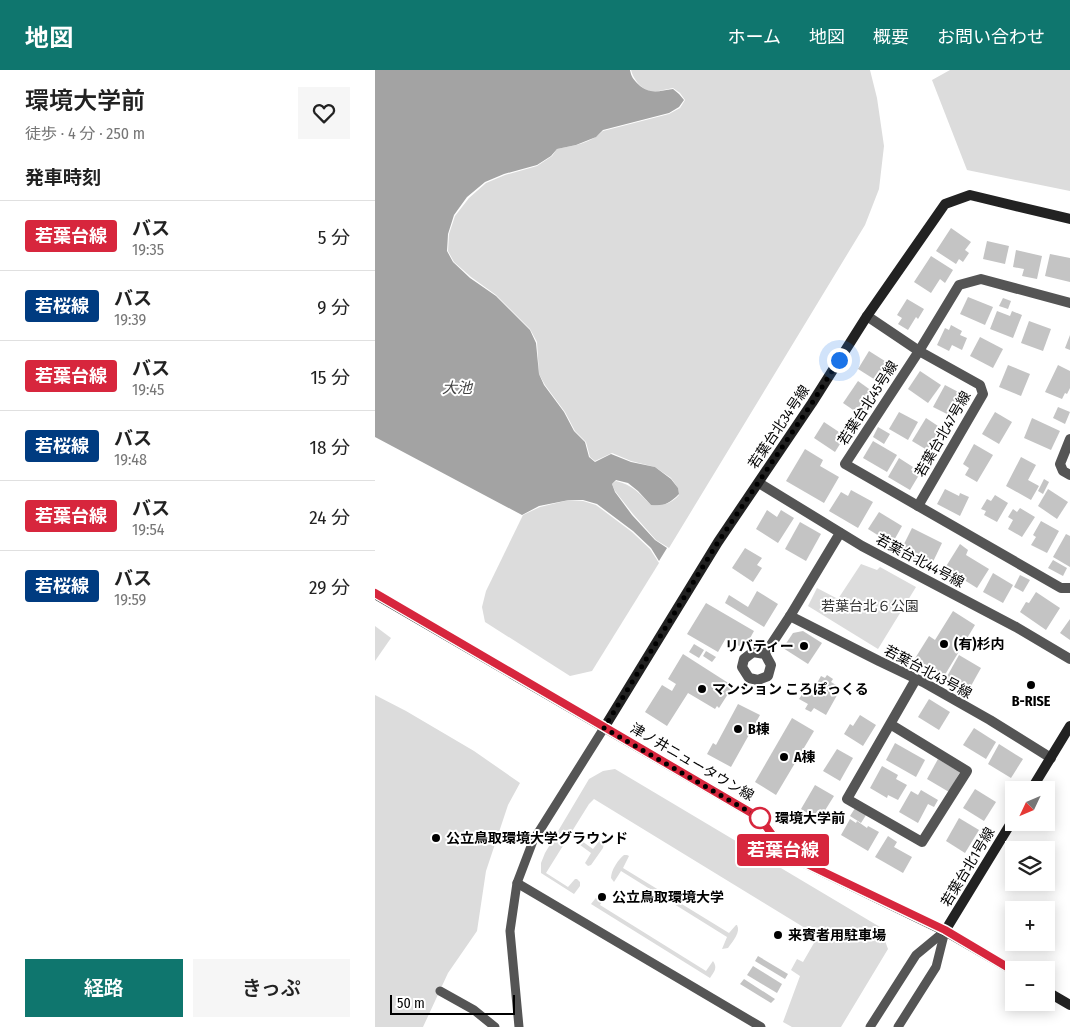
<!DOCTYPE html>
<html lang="ja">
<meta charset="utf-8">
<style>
body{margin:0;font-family:"Fira Sans Condensed","Noto Sans JP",sans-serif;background:#f6f6f6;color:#222;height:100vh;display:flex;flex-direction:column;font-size:19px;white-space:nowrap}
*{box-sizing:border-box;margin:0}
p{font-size:16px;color:#767676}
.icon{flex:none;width:28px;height:28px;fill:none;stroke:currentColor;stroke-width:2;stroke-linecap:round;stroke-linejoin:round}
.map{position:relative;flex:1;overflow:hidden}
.details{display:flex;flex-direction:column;background:#fff;width:375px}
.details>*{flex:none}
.badge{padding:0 10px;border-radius:4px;font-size:18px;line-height:32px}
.needle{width:32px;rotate:226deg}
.fabs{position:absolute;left:630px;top:711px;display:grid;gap:10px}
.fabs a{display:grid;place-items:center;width:50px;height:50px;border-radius:0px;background:#fff;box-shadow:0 2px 12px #0003;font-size:25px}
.scale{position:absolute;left:15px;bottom:12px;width:125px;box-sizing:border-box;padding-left:5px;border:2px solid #000;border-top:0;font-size:14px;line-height:18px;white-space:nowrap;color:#000;-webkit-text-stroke:4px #fff;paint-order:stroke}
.you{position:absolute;width:25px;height:25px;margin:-12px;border:4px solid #fff;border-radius:50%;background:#1a73e8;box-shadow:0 0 0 8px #1a73e833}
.map>.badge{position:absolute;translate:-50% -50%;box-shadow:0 0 0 2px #fff}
h2{padding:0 25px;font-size:19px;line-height:45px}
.round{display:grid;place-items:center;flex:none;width:52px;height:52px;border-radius:0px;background:#f6f6f6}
.overview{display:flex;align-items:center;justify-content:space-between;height:85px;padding:0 25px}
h1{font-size:24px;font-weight:600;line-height:38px}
.primary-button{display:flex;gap:10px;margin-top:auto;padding:10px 25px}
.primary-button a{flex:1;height:58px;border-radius:0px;background:#0f766e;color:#fff;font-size:20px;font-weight:600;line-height:58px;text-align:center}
.primary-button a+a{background:#f6f6f6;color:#222}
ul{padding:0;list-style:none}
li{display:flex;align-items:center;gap:15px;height:70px;padding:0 25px;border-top:1px solid #e0e0e0}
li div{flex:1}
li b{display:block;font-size:19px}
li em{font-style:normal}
li .badge{min-width:55px;font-weight:700;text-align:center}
header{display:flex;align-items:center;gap:30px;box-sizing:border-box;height:70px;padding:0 25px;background:#0f766e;color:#fff}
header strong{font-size:24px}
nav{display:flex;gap:28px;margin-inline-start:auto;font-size:18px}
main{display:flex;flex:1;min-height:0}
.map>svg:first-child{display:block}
</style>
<header>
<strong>地図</strong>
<nav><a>ホーム</a><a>地図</a><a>概要</a><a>お問い合わせ</a></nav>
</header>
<main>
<section class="details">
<div class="overview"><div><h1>環境大学前</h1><p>徒歩 · 4 分 · 250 m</p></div><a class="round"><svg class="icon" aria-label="heart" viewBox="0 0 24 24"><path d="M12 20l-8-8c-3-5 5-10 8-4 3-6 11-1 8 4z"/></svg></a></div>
<h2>発車時刻</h2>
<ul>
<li><span class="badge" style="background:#d7263d;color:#fff">若葉台線</span><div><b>バス</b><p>19:35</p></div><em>5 分</em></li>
<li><span class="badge" style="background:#003b80;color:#fff">若桜線</span><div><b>バス</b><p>19:39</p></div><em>9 分</em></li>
<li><span class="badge" style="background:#d7263d;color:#fff">若葉台線</span><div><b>バス</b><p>19:45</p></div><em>15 分</em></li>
<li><span class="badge" style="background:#003b80;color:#fff">若桜線</span><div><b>バス</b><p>19:48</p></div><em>18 分</em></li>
<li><span class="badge" style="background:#d7263d;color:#fff">若葉台線</span><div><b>バス</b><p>19:54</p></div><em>24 分</em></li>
<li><span class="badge" style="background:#003b80;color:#fff">若桜線</span><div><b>バス</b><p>19:59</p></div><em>29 分</em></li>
</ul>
<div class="primary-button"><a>経路</a><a>きっぷ</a></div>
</section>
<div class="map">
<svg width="695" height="957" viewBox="0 0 695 957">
<rect width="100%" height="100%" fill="#fff"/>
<g fill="#dcdcdc">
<path d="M256,0H495L502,28L509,76L504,119L490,155L294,478L281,470L258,444L240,421L237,414L241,411C258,415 264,423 276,435C288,436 296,434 304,425L303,418L296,408L280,397L256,391L237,383L220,391L215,387L211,372L200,361L190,342L170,315L164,304L162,272L155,259L121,225L96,207L79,192L73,181L74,164L80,146L94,128L111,113L130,105L162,96L177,86L182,79C198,76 216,73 228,61L294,44L305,38L310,30L305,23L298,18C291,19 280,23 274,21C265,18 258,8 256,0Z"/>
<path d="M575,0H695V121L592,100L557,10Z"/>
<path d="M194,430L208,431L221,435L257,462L275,479L284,493L217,601L195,606L110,552L107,537L111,521L148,445L165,437Z"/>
<path d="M486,494L502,500L505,497L541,517L503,579L433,536L442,518L463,529Z"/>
<path d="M0,556L16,568L0,591Z"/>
<path d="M0,625L31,641L99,681L145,713L133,735L111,801L102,861L73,903L48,957H0Z"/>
<path d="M240,699L505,857L513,879L466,957H417L408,952L425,906L416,900L422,889L428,892L443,866L219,729L214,734L171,803L193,817L200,809H202L205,812V816L199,824L166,803V793L170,783L214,709L228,701Z"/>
<path d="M204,769L218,779L225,770L229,772L228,778L216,795L213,796L210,793L216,783L201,772Z"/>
<path d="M249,785H252L254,786L248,798L354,863L361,855H362C366,862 358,871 353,878L347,879L352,867L246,801L239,812L236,808C236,800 243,790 249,785Z"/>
<path d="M224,824H227L230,825L225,835L331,901L338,891C343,898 339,902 335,908L216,834Z"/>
</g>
<path fill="#a3a3a3" d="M0,0H255C256,6 258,9 263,14C274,25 284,21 298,19L304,24L309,30L304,37L294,43L228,60L221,67L201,75L182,79L176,86L162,95L129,104L110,112L92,127L79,145L73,164L72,181L78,192L95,208L121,226L155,260L161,273L164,304L169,315L189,342L199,361L210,372L214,387L220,392L236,384L256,392L280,397L296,409L303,418L304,424C294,434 289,436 276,435L263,421L253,413L241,410L237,414L240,422L257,445L280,470L292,478L284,491L276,478L258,461L222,434L208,430H194L164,436L147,445L0,367Z"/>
<g fill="#c4c4c4">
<path d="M576,158L596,172L590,180L594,183L588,192L584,189L581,194L561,181Z"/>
<path d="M612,171L634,176L630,194L608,189Z"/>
<path d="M641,180L667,186L662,209L647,206L649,199L638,197Z"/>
<path d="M675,184L695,188V212L670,206Z"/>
<path d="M556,186L578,200L570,213L565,209L556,223L539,212Z"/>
<path d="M593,227L618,237L610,255L585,244Z"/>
<path d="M628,228L636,231L633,239L624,236Z"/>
<path d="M532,229L549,239L543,249L541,247L533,260L523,254L527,248L522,245Z"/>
<path d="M622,241L635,246L637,241L647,245L638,268L615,259Z"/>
<path d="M654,251L676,259L668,281L646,273Z"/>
<path d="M576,255L587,261L585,265L592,268L587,280L577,275L574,281L562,275L570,258L574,260Z"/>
<path d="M695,265V280L690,278Z"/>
<path d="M605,267L628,279L618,298L595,286Z"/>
<path d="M494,281L513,293L502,311L483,299Z"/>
<path d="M633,295L655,304L646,326L624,317Z"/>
<path d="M683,295L695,301V318L692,324L690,323L687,329L670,322Z"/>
<path d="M510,301L516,305L509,316L503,312Z"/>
<path d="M545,301L566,315L553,333L533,319Z"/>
<path d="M483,311L501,324L487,346L468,333Z"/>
<path d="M570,315L587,324L576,346L558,337Z"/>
<path d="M683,337L695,342L690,354L678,348Z"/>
<path d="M524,342L543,352L533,370L514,359Z"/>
<path d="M620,342L637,352L624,374L607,364Z"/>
<path d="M551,348L566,358L552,380L537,371Z"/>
<path d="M657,348L685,361L676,380L649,368Z"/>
<path d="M449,352L470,366L460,382L439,368Z"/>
<path d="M503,357L515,364L509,374L498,367Z"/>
<path d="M498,371L522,385L512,402L488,388Z"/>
<path d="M599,374L618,385L602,412L590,405L594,398L588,394Z"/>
<path d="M430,379L448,390L445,396L464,407L449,433L411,411Z"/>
<path d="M646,387L661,395L653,410L664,416L656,430L631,416Z"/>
<path d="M524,388L538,397L536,400L544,405L535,420L513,407Z"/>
<path d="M669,409L674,412L668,424L663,421Z"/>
<path d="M570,419L584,426L585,423L594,427L585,446L562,434Z"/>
<path d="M673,419L693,432L682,449L663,436Z"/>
<path d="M476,420L498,432L483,458L454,441L466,422L473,426Z"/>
<path d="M620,425L633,433L622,452L609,445L611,441L606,439L612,429L616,431Z"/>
<path d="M645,438L660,447L647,467L633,459L638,450L633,447L638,439L642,442Z"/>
<path d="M392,440L402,447L406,440L419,448L403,473L381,459Z"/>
<path d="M504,442L527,456L517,474L493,459Z"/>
<path d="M666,451L684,461L672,483L656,475L661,467L658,465Z"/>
<path d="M425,452L446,464L431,491L410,479Z"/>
<path d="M537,458L567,473L555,498L525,482Z"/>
<path d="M691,464L695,466V497L678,487Z"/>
<path d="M585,474L593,480L591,485L614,499L602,518L570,498Z"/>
<path d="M370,478L387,488L382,495L387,498L378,512L357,498Z"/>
<path d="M678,490L692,498L688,506L673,498Z"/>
<path d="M618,503L638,515L628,533L608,522Z"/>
<path d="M645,505L655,510L648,522L639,517Z"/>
<path d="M382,521L403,534L389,557L350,533L354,525L373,537Z"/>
<path d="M661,522L685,538L671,560L645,542L651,532L654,533Z"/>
<path d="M331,533L379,561L369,579L351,568L343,582L312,564Z"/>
<path d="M578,541L600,555L568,608L539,590L554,566L560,570Z"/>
<path d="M695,549V570L685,563Z"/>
<path d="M428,561L447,573L433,594L408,578L418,563Z"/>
<path d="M319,574L329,580L324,588L314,582Z"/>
<path d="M331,581L341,587L337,592L328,586Z"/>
<path d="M308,584L358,616L344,638L342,636L340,639L313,623L292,656L270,642L287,615L297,621L301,614L293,609Z"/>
<path d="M584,585L606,598L592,623L570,610Z"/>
<path d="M452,605L458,609L456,612L466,618L451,645L439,638L436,642L430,639L433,634L424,629L430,620L436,624L446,606L450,608Z"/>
<path d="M554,629L575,642L564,660L543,647Z"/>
<path d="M363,634L385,645L356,697L332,684L338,673L341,675Z"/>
<path d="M485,645L501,655L488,676L469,664L475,654L478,656Z"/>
<path d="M417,648L439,661L401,725L380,712Z"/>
<path d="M599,658L621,672L611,689L588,675Z"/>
<path d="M520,673L550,690L541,707L511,690Z"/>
<path d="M624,674L648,689L636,708L613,694Z"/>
<path d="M462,679L478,688L465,711L448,701Z"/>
<path d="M563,689L585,702L574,722L552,709Z"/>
<path d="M507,696L523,705L521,709L532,715L523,730L513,725L512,728L495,718Z"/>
<path d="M440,715L459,726L449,742L455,746L450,754L426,739Z"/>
<path d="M600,719L621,732L609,751L588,738Z"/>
<path d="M546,720L563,730L559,737L553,734L543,753L524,742L536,721L543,725Z"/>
<path d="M482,735L493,742L486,753L475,746Z"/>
<path d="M406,740L419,748L417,751L404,743Z"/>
<path d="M584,748L604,760L590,783L571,771Z"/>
<path d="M475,749L481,753L482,751L492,758L493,756L504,762L493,781L466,765Z"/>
<path d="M513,766L522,772L519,777L537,787L528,803L500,787Z"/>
<path d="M396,780L409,788L406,792L393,784Z"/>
<path d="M383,886L413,904L410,909L380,891Z"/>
<path d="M378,896L407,914L402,923L372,905Z"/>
<path d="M369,909L400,929L396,933L365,914Z"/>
</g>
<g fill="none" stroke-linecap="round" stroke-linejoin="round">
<g stroke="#555" stroke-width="9">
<path d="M142,813L386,957"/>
<path d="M65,921L99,940L120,957"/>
<path d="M144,957L135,861L142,813L158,771L229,658"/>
<path d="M495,957L541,885L570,861"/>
<path d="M523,957L561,897L570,861"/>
</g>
<g stroke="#555" stroke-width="10">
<path d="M695,233L606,209L584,215L544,281L470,394L686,518H695"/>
<path d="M492,246L544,281L605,315L608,324L543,436"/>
<path d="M695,369L685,394L688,401L695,405"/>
<path d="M384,413L487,476L641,557L695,589"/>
<path d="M415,546L504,591L548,612L615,650L676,688"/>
<path d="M390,584L378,582L369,589L367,597L374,608L383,610L393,606L396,595L390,584L415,546L465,463"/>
<path d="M515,654L592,701L547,772L472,729L541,609"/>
</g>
<g stroke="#222" stroke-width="10">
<path d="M0,524L385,748L411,784L570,861L639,901"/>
<path d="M229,658L343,472L437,333L492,246L570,134L595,125L695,149"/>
<path d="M656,720L695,656"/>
<path d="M570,861L639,748"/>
<path d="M671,921L695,935"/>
</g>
</g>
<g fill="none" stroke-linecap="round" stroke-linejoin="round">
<g stroke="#fff" stroke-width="11">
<path id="line" d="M0,523L385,748L411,784L570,860L639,901"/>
</g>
<use href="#line" stroke="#d7263d" stroke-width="8"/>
<path stroke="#000" stroke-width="5" stroke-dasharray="0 9" d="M385,748L229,658L343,472L437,333L464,290"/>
</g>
<g fill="#000" stroke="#fff" stroke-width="2">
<circle cx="569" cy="574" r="5"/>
<circle cx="429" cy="576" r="5"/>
<circle cx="656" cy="615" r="5"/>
<circle cx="327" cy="619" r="5"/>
<circle cx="363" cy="659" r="5"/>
<circle cx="409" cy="687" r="5"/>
<circle cx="61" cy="768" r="5"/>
<circle cx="227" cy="827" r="5"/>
<circle cx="403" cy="865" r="5"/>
</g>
<circle fill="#fff" stroke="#d7263d" stroke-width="2.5" cx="385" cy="748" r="10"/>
<g text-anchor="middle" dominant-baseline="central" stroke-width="4" stroke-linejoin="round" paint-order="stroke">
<g font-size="14" fill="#000" stroke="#fff">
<text transform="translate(493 333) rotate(-57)">若葉台北45号線</text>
<text transform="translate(404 357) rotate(-56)">若葉台北34号線</text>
<text transform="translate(568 364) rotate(-60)">若葉台北47号線</text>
<text transform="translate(545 491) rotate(28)">若葉台北44号線</text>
<text transform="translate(553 602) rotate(28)">若葉台北43号線</text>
<text transform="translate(317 692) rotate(30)">津ノ井ニュータウン線</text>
<text transform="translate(593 797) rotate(-59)">若葉台北1号線</text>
</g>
<g font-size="14" fill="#333" stroke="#fff">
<text x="495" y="536">若葉台北６公園</text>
</g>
<g font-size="14" font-weight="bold" fill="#000" stroke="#fff" text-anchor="start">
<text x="579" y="574">(有)杉内</text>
<text x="419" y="576" text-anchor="end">リバティー</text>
<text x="337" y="619">マンション ころぽっくる</text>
<text x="656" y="631" text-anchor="middle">B-RISE</text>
<text x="373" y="659">B棟</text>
<text x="419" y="687">A棟</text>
<text x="71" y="768">公立鳥取環境大学グラウンド</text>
<text x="237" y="827">公立鳥取環境大学</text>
<text x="413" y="865">来賓者用駐車場</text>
</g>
<g font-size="14" font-weight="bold" fill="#000" stroke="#fff" text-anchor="start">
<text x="400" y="748">環境大学前</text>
</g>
<g font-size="15" font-style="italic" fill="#444" stroke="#fff">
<text x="82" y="318">大池</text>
</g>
</g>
</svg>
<div class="fabs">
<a><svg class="needle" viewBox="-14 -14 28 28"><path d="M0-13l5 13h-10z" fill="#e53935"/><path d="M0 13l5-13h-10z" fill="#767676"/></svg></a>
<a><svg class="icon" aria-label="layers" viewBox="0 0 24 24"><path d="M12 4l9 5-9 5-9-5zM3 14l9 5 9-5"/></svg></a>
<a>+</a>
<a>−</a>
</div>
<div class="scale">50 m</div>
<div class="you" style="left:464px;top:290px"></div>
<b class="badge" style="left:408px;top:780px;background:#d7263d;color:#fff">若葉台線</b>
</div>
</main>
